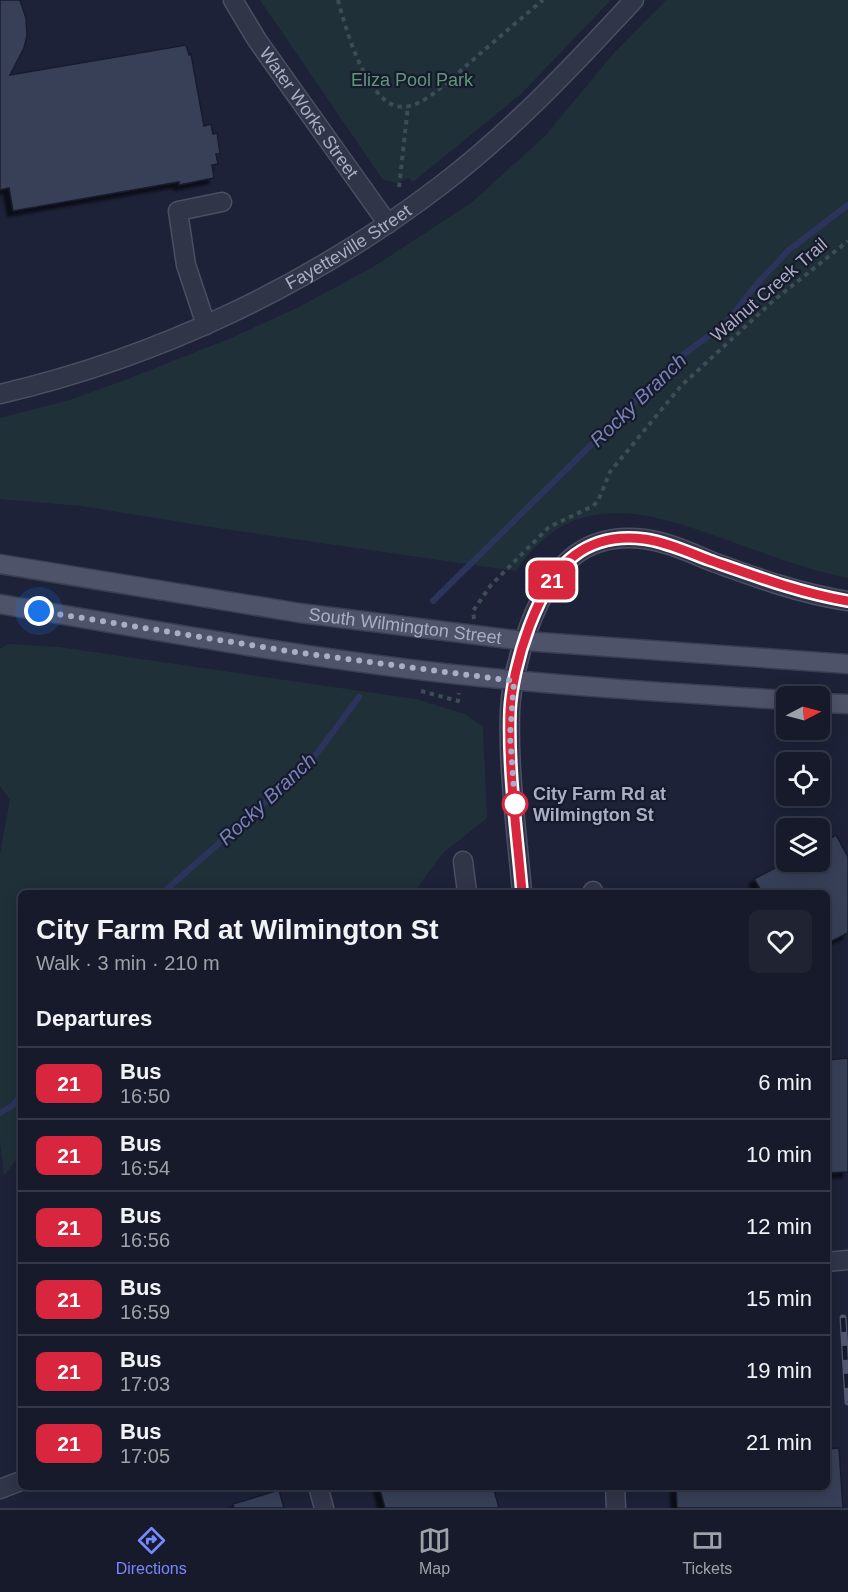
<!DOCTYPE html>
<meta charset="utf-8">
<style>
body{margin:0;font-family:Helvetica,sans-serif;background:#1f2332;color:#f1f3f6;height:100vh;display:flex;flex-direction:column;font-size:22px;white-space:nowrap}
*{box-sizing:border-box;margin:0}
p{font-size:20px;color:#9ea1a8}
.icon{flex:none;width:33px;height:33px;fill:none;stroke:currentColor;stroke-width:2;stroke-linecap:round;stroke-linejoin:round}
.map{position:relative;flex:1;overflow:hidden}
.panel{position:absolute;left:18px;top:890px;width:812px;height:600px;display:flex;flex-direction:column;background:#161a2a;border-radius:9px;box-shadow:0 3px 15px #0003,0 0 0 2px #353847}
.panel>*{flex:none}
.badge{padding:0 12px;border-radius:9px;font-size:21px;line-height:39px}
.needle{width:39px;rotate:84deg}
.tools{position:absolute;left:776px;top:686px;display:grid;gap:12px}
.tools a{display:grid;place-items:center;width:54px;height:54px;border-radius:9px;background:#161a2a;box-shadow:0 3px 15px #0003,0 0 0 2px #353847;font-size:30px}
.you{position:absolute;width:30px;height:30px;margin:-15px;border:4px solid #fff;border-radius:50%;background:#1a73e8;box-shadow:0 0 0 9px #1a73e833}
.map>.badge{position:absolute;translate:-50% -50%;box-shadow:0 0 0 3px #fff}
h2{padding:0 18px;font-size:22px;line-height:54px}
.round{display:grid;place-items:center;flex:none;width:63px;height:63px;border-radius:9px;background:#1f2332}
.headline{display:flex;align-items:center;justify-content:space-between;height:102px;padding:0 18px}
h1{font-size:28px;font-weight:700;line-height:45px}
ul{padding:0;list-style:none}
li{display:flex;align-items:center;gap:18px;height:72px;padding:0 18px;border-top:2px solid #353847}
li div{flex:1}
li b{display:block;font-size:22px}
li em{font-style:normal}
li .badge{min-width:66px;font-weight:700;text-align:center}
.menu{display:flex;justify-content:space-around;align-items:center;height:84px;border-top:2px solid #353847;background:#161a2a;font-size:16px;color:#9ea1a8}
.menu a{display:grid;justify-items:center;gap:3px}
.menu .selected{color:#768aff}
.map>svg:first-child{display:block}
</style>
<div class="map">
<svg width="848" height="1508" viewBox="0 0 848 1508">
<defs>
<filter id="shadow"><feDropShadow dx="-5.5" dy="5.5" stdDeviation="1.5" flood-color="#0009"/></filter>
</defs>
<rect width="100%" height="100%" fill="#1d2238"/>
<g fill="#1f3039">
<path d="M260,0H611L521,94L413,182L409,178L396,183L383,180Z"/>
<path d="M666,0H848V578C807,570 769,555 730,541C650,512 573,486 516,571L224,529L81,506L0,499V418L69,400L120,382L231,338L299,307L373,267L471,203L545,136L614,53Z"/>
<path d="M8,644L59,647L416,699L465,714L483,727L487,818L443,853L414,892H21V1153L4,1176L0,1141V854L10,800L0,786V649Z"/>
</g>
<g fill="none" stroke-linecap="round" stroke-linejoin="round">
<g stroke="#2c345c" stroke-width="6">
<path d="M433,601L680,357L725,324L757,284L789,250L848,205"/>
<path d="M166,892L167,889L309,764L359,697"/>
<path d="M0,1113L12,1106L21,1095"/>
</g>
</g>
<g fill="#393f58" stroke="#181c2e" stroke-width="1.5" filter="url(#shadow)">
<path d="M0,0H20L26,18L27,36L24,48L10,75L186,45L189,55L191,54L204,126L211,124L213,134L217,133L220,154H216L218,164L212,165L214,178L179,185V182L13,211L9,188L0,190Z"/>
<path d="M836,835L848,857V933L826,944V892H762L754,879L788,861H819V845Z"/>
<path d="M848,1058V1172L826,1173V1060Z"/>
<path d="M839,1448L843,1508H677L676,1486H826V1449Z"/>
<path d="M379,1486H493L499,1508H385Z"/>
<path d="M279,1490L284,1508H234L233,1504Z"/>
</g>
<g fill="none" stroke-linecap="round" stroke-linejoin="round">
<g stroke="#4b4f63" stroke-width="21">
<g id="minor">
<path id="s1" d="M233,0L257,40L388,224"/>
<path d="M206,325L186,265L178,211L222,202"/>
<path id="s2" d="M0,394C159,357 310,285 440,186C511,132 574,65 634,0"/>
<path d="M463,861L467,892"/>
<path d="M593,891V892"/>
<path d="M522,892C517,833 508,771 510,711C512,666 537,583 575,555C595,540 620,536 644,539C668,542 691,553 713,562C757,578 801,594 848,601"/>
<path d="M826,1262L848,1260"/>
<path d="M318,1486L324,1508"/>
<path d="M615,1486L616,1508"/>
<path d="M0,1489L21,1481"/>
</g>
</g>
<g stroke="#3a3e51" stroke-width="21">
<g id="major">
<path id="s3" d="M0,564L300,613L524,641L848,664"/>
<path d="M0,604C150,630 301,657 452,674C563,686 674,693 786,700"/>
<path d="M819,703L848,704"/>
</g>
</g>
<g stroke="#3c4d56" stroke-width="4" stroke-dasharray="4.5 4.5" stroke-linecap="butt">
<path d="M338,0C345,27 365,97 396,106C403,108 412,106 418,103C436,94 451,79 466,66C491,44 517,22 543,0"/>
<path d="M399,187L408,106"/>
<path d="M474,619L473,611L491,585L549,527L593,506L598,501L610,472L681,386L773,301L848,241"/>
<path d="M421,691L458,701L459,693"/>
</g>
<use href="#minor" stroke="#313548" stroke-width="18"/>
<use href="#major" stroke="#4e5369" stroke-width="18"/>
<g stroke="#525770" stroke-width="7">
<path id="rail" d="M843,1318L848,1402"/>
</g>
<use href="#rail" stroke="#171a2c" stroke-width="4.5" stroke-dasharray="14" stroke-linecap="butt"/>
</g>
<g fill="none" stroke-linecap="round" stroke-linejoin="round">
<g stroke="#fff" stroke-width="14">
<path id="line" d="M522,892C517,833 508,771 510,711C512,666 538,582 575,555C595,540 620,536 644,539C666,542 688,552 709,560C755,576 800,593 848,601"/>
</g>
<use href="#line" stroke="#d7263d" stroke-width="9"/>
<path stroke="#aaaec5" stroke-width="6" stroke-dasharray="0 10.8" d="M39,611L294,652L514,681L510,736L515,804"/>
</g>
<circle fill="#fff" stroke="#d7263d" stroke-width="3" cx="515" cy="804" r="12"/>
<g text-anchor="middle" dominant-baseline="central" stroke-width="4.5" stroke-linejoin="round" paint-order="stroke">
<g font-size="18" fill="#60977a" stroke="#171a2c">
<text x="412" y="80">Eliza Pool Park</text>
</g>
<g font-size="18" fill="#aaaec5" stroke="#171a2c">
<text stroke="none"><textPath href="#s1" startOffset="136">Water Works Street</textPath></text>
<text stroke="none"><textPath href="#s2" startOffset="380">Fayetteville Street</textPath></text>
<text transform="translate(769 290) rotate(-41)">Walnut Creek Trail</text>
<text stroke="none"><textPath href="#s3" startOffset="410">South Wilmington Street</textPath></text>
</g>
<g font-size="18" font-weight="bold" fill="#aaaec5" stroke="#171a2c" text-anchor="start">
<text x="533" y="794">City Farm Rd at<tspan x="533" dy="21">Wilmington St</tspan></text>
</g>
<g font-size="20" font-style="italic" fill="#7783b6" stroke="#171a2c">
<text transform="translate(638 400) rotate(-44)">Rocky Branch</text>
<text transform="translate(267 799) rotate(-43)">Rocky Branch</text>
</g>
</g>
</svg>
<div class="tools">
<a><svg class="needle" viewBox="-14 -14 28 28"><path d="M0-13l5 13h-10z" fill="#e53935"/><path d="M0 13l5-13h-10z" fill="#9ea1a8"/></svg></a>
<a><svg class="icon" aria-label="locate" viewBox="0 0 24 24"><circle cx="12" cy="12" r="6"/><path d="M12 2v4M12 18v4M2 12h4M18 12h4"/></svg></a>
<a><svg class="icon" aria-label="layers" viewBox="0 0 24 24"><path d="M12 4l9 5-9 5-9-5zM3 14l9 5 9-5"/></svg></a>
</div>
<div class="you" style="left:39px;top:611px"></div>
<b class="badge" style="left:552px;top:580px;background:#d7263d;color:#fff">21</b>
<section class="panel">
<div class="headline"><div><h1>City Farm Rd at Wilmington St</h1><p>Walk · 3 min · 210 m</p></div><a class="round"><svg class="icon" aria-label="heart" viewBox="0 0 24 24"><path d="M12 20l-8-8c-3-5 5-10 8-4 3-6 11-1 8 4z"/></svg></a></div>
<h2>Departures</h2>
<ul>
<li><span class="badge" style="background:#d7263d;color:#fff">21</span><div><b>Bus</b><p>16:50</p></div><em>6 min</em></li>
<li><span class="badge" style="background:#d7263d;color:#fff">21</span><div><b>Bus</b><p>16:54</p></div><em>10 min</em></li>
<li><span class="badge" style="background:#d7263d;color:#fff">21</span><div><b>Bus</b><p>16:56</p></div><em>12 min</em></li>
<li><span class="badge" style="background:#d7263d;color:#fff">21</span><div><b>Bus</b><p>16:59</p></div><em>15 min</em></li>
<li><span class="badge" style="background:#d7263d;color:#fff">21</span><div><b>Bus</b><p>17:03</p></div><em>19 min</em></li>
<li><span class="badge" style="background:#d7263d;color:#fff">21</span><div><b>Bus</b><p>17:05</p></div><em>21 min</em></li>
</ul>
</section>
</div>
<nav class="menu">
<a class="selected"><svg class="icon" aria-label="directions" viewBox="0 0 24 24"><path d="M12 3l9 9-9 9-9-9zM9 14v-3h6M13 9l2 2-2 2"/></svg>Directions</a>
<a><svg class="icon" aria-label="map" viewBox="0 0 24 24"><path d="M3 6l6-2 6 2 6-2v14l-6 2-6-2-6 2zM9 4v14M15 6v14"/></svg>Map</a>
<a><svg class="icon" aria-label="tickets" viewBox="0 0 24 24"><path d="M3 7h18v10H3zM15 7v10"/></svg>Tickets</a>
</nav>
